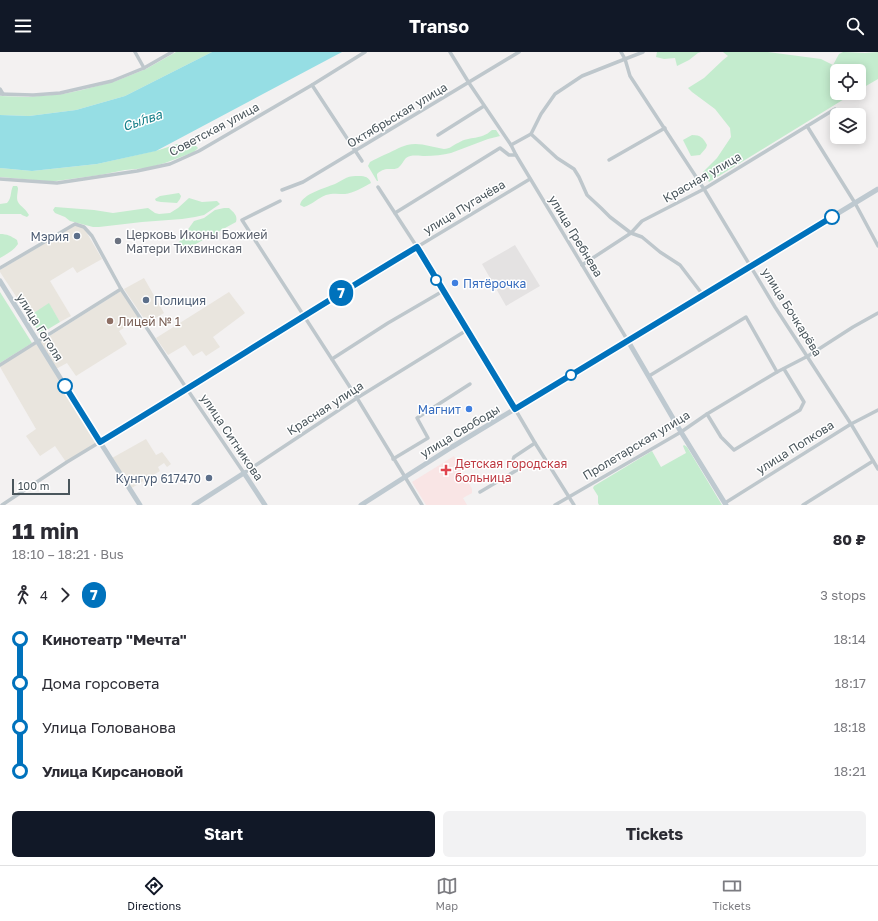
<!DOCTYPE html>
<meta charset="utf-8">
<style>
body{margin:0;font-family:"Golos Text",sans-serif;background:#f2f2f3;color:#2b2b33;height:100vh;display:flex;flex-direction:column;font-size:15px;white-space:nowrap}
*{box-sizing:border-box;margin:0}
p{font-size:13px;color:#7c7c81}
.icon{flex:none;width:22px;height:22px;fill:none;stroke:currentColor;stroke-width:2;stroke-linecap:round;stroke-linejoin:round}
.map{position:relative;height:453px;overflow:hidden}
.side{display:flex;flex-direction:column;background:#fff;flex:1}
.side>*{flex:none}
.badge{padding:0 8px;border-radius:13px;font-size:14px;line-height:26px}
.tools{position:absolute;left:830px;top:12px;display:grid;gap:8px}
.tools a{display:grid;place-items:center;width:36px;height:36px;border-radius:6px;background:#fff;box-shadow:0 2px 10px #0003;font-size:20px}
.scale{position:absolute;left:12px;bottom:10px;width:58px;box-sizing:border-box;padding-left:4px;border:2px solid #4a565c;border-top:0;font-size:11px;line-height:14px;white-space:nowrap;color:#4a565c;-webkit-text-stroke:3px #fff;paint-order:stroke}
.map>.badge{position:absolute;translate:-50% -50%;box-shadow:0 0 0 2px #fff}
.legs{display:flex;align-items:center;gap:6px;height:44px;padding:0 12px;font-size:13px}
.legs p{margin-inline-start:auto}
.summary{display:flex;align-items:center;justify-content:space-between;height:68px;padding:0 12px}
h1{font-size:22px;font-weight:700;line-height:30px}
.button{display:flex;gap:8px;margin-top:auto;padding:8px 12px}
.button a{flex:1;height:46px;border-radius:6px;background:#111827;color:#fff;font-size:16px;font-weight:700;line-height:46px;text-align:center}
.button a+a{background:#f2f2f3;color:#2b2b33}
ul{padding:0 12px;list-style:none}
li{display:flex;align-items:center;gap:14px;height:44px;font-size:15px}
li i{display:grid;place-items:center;width:6px;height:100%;margin:0 5px;background:currentColor}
li i::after{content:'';width:10px;height:10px;margin:-5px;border:3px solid;border-radius:50%;background:#fff}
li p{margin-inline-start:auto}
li:first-child i{background:linear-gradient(#0000 50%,currentColor 0)}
li:last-child i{background:linear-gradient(currentColor 50%,#0000 0)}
header{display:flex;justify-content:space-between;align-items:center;height:52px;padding:0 12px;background:#111827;color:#fff;font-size:18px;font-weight:700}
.dock{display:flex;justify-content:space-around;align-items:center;height:56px;border-top:1px solid #e1e1e2;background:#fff;font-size:11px;color:#7c7c81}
.dock a{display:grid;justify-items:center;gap:2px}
.dock .current{color:#111827}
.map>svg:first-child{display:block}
</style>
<header><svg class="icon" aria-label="menu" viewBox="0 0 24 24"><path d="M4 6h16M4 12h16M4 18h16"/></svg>Transo<svg class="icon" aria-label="search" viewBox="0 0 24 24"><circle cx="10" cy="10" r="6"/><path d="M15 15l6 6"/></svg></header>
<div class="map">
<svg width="878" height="453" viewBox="0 0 878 453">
<rect width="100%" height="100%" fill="#f3f1f1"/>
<g fill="#e9e5de">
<path d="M76,173L84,176L102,207L77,221L73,215L50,229L71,264L60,270L49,252L29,264L0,220V218Z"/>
<path d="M144,226L164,261L147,271L124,237Z"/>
<path d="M121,239L139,266L119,279L127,292L76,324L67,311L56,317L40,290Z"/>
<path d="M229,240L245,261L213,285L220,295L206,304L202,299L193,304L185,293L168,303L156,286Z"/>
<path d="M38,291L75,355L98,390L66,410L55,394L40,404L26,384L36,377L0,315V314Z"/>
<path d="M146,387L156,403L162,400L171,412L167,415L164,411L158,415L160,419L130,437L112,406Z"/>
</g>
<path fill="#e4e2e2" d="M515,193L540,234L506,254L482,212Z"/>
<path fill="#f9e5e5" d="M454,404L472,437V441L463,446L467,453H426L412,430Z"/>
<g fill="#c4ecce">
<path d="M176,0H212L125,44L76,58L29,64L0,63V44L28,45L63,42L82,38L116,29L146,17Z"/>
<path d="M657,0H701L698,1L689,8L677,14L675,6L664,7L656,5Z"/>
<path d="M723,0H768L821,7L833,13L839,2L843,0L865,1L878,0V27L859,38V19H837V41H854L709,130L703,120L717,106L731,85L730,76L715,57L692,40L688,36L704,26L723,8L728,4Z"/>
<path d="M492,78H496L500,84L488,87L451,101C443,103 434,104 425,104C420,104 411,102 406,106C403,109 402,113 398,116C391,119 386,114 377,122V124L378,129H377L368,114L370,110C375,107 380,105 384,103C392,100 399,95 407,93C420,90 431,95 444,97C450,97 453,93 458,91C471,83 480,89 492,78Z"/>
<path d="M692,83C701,83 703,86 707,93L706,96L700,103L691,104L683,88Z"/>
<path d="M177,92C184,92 194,90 198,96L194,100L165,111L147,116L125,118L100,123L56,129H45L0,125V116L32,119L97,112L159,98Z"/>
<path d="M359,124C365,124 369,125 371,131C364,135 353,141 345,142C339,142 332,141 326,143C318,146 313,152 304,155L300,153C302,142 325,136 335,132C339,130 342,128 346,126C350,124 355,124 359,124Z"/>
<path d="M13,134H17L18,136C18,140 16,146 18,150C20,154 26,157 29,163L27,165L22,163L21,162H0V152L7,151C12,146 10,140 13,134Z"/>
<path d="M179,141L181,144L180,147L177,151L161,150L156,149L155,147L160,144Z"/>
<path d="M189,146L202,150L217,149L220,152L204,163L195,165L182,167L142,170L99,175H93L70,169L65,165L55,161L53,158L55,155L94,158L113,161L148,156L155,161L159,162L170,161L178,156Z"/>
<path d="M224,156H229C233,160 238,163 236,170L183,199H177V196L179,190L194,169L204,166L215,158Z"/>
<path d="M0,182C7,182 11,184 17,188L18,192C13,199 7,202 0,206Z"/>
<path d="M0,240L32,291L0,311Z"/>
<path d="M49,251L60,270L40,282L29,264Z"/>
<path d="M684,393L687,395L722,453H599L598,451V444L593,436L594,434L652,399L661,415L686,401L683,394Z"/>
</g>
<path fill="#96dee4" d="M212,0H342L156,99L97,112L32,119L0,116V63L29,64L76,58L125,44Z"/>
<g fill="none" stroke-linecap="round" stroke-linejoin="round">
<g stroke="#bec7cc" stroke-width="3.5">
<path d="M135,0L144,16"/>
<path d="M450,0L469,31L511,93L516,103L628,289"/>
<path d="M621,0L625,7L630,24L704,137L775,255L851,372L878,417"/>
<path d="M312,33L362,109"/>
<path d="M0,37L3,42"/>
<path d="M0,42L33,43L60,41L112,29L144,16L172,0"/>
<path d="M807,74L855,151L878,194"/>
<path d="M531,82L557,106L574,117L579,125L587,143L601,156L610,165L631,181L642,185L660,200L680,213L703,243"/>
<path d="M438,83L484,54"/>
<path d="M511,93L531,82L541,62L555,42L582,24L625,7L643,0"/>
<path d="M609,108L665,76"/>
<path d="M0,127L57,131L137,119L170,112L199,99L312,33L365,0"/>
<path d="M378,135L417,195L530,127"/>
<path d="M282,138L303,130L519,0"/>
<path d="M280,149L242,168L357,346L422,453"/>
<path d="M395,161L500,96L509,103H516"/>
<path d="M582,213L631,181L642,169L704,137L835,57"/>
<path d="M0,216L75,172L84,175L92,184L121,237L187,337L244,421L357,346L467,278"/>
<path d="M332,307L388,271L443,239"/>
<path d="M0,313L121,237"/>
<path d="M649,324L746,265L777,320"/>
<path d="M515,357L535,391L574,453"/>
<path d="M707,362L721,385L734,398L800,358L804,350L784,317"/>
<path d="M393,407L428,386L417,366L470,332"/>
<path d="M480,440L517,418L513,408L514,405L535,391"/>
<path d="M725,451L851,372L878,358"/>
<path d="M2,453L67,410L100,390"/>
<path d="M555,453L681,380L707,362L777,320L808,304L853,275L878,261"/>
<path d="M803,453L873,409"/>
</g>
<g stroke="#bec9d0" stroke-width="5">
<path d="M0,229L100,390L140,453"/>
<path d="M628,289L681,380L726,453"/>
<path d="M100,390L187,337L304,263L417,195L515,357"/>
<path d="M194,453L244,421L265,453"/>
<path d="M361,453L452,395L878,137"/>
</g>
</g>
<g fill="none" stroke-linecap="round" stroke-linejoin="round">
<g stroke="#fff" stroke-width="9">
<path id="line-1" d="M65,334L100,390C206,326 310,259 417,195L515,357L832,165"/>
</g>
<use href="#line-1" stroke="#0072bc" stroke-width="6"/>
</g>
<g fill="#fff" stroke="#0072bc" stroke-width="2">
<circle cx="832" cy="165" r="7"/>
<circle cx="436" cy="228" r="5"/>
<circle cx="571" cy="323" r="5"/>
<circle cx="65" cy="334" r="7"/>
</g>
<g fill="#5c6f8a" stroke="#fff" stroke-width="1.5">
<circle cx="77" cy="184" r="4"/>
<circle cx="146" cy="248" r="4"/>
<circle cx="209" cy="426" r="4"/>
</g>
<circle fill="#6b7280" stroke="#fff" stroke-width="1.5" cx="118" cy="189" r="4"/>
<g fill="#3f7fe0" stroke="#fff" stroke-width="1.5">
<circle cx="455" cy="231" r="4"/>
<circle cx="469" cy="357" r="4"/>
</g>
<circle fill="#8d6e63" stroke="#fff" stroke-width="1.5" cx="110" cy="269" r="4"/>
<path fill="#e0444e" stroke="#fff" stroke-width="1.5" d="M444 412h4v4h4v4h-4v4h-4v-4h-4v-4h4z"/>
<g text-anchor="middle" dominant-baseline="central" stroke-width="3" stroke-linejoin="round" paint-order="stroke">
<g font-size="12" fill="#4a565c" stroke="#fff">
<text transform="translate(397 63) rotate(-31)">Октябрьская улица</text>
<text transform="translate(214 77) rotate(-28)">Советская улица</text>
<text transform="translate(702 125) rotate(-30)">Красная улица</text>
<text transform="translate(464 155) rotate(-31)">улица Пугачёва</text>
<text transform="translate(576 184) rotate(59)">улица Гребнева</text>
<text transform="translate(792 260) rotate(58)">улица Бочкарёва</text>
<text transform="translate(40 275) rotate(58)">улица Гоголя</text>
<text transform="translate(325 356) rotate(-33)">Красная улица</text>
<text transform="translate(460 379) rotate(-31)">улица Свободы</text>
<text transform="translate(232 385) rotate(56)">улица Ситникова</text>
<text transform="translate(636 393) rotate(-31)">Пролетарская улица</text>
<text transform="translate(795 395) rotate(-32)">улица Попкова</text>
</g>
<g font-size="12" fill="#5b616d" stroke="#fff" text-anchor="start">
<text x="126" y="182">Церковь Иконы Божией<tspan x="126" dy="14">Матери Тихвинская</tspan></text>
</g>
<g font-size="12" fill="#4e5e75" stroke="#fff" text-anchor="end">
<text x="69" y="184">Мэрия</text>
<text x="154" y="248" text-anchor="start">Полиция</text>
<text x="201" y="426">Кунгур 617470</text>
</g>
<g font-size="12" fill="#366cbe" stroke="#fff" text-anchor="start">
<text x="463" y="231">Пятёрочка</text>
<text x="461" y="357" text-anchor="end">Магнит</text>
</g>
<g font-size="12" fill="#785e54" stroke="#fff" text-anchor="start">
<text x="118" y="269">Лицей № 1</text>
</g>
<g font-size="12" fill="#be3a42" stroke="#fff" text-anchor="start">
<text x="455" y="411">Детская городская<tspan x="455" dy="14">больница</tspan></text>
</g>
<g font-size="13" font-style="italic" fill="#19818a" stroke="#fff">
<text transform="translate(142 68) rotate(-19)">Сы́лва</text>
</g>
</g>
</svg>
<div class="tools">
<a><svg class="icon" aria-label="locate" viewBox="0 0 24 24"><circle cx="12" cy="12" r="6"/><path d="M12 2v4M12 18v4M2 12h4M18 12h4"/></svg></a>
<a><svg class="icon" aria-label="layers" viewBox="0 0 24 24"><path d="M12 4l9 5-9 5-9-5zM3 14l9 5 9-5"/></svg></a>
</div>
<div class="scale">100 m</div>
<b class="badge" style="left:341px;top:241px;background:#0072bc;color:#fff">7</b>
</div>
<section class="side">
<div class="summary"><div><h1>11 min</h1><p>18:10 – 18:21 · Bus</p></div><b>80 ₽</b></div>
<div class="legs"><svg class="icon" aria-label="walk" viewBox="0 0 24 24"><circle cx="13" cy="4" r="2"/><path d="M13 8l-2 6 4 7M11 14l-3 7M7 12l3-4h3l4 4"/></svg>4<svg class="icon" aria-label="forward" viewBox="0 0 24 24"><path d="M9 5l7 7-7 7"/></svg><b class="badge" style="background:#0072bc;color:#fff">7</b><p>3 stops</p></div>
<ul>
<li><i style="color:#0072bc"></i><b>Кинотеатр &quot;Мечта&quot;</b><p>18:14</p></li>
<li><i style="color:#0072bc"></i><span>Дома горсовета</span><p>18:17</p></li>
<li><i style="color:#0072bc"></i><span>Улица Голованова</span><p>18:18</p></li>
<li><i style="color:#0072bc"></i><b>Улица Кирсановой</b><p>18:21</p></li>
</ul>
<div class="button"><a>Start</a><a>Tickets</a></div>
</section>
<nav class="dock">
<a class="current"><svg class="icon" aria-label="directions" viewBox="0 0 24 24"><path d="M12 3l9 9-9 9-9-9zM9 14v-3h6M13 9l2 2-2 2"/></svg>Directions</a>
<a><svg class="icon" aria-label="map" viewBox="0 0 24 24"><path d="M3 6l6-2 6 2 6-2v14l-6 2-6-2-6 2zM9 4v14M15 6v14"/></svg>Map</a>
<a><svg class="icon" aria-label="tickets" viewBox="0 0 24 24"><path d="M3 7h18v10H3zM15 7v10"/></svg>Tickets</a>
</nav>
